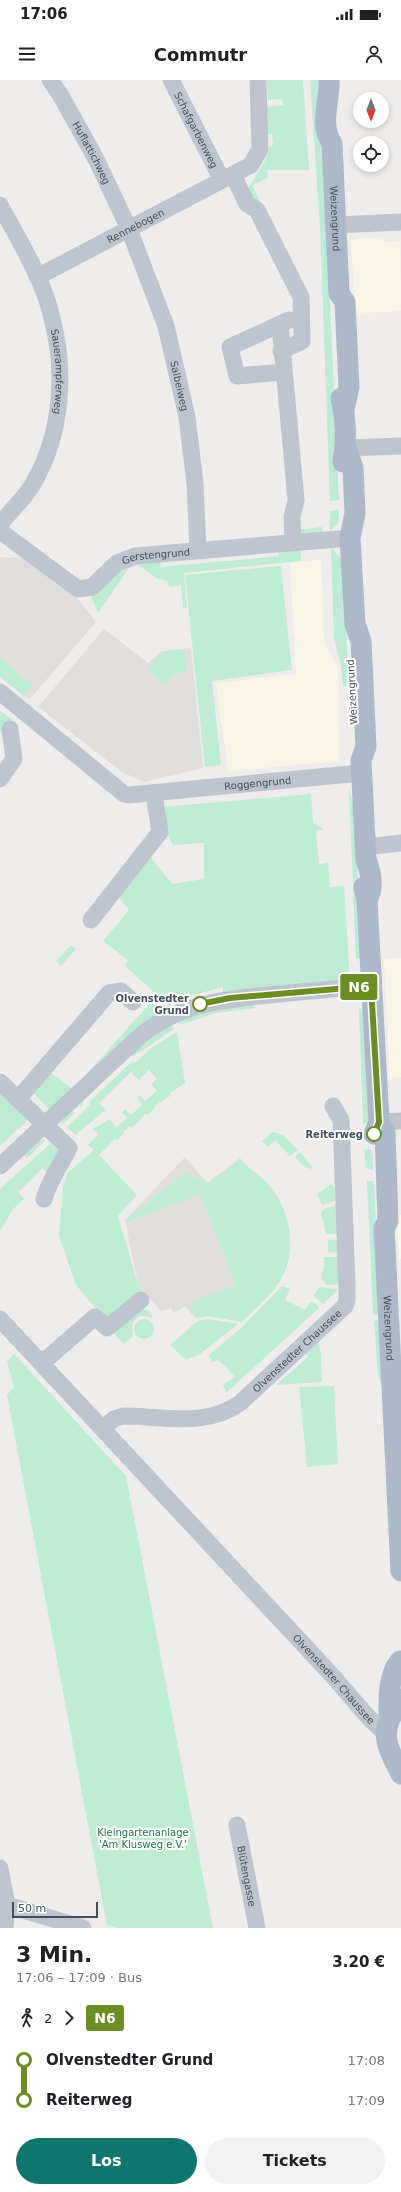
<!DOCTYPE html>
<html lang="de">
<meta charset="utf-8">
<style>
body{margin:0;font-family:"DejaVu Sans",sans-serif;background:#f2f2f2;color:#202124;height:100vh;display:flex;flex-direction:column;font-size:15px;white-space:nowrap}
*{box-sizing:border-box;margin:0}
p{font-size:13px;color:#757577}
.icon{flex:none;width:22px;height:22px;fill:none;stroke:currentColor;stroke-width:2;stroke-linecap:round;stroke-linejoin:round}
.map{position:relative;height:1848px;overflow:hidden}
.sheet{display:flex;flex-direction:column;background:#fff;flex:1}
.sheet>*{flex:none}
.badge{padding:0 8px;border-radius:3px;font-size:14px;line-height:26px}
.needle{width:26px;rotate:180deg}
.buttons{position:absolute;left:353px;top:12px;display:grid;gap:8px}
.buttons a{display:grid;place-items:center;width:36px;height:36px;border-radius:50%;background:#fff;box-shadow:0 2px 6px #0003;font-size:20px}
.scale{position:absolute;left:12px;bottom:10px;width:86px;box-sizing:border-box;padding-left:4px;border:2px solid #464e58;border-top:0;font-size:11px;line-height:14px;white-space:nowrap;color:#464e58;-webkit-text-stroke:3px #fff;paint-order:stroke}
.map>.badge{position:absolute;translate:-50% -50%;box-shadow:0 0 0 2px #fff}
.legs{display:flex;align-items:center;gap:6px;height:44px;padding:0 16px;font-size:13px}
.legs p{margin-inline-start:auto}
.headline{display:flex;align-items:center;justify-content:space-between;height:68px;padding:0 16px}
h1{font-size:22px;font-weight:700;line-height:30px}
.primary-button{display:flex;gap:8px;margin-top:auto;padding:8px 16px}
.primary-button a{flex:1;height:46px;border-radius:24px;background:#0f766e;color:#fff;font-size:16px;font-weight:700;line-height:46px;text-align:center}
.primary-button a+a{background:#f2f2f2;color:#202124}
ul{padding:0 16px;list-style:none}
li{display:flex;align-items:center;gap:14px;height:40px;font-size:15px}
li i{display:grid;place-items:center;width:6px;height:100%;margin:0 5px;background:currentColor}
li i::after{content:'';width:10px;height:10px;margin:-5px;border:3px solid;border-radius:50%;background:#fff}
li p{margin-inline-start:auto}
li:first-child i{background:linear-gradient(#0000 50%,currentColor 0)}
li:last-child i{background:linear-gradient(currentColor 50%,#0000 0)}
.status{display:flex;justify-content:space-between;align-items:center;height:28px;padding:0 20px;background:#fff;direction:ltr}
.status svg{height:11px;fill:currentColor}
header{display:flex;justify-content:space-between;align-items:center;height:52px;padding:0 16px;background:#fff;font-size:18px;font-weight:700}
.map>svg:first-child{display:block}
</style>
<div class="status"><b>17:06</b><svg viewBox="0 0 49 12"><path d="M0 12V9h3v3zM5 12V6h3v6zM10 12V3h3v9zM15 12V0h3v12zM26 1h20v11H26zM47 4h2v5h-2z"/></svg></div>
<header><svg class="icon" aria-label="menu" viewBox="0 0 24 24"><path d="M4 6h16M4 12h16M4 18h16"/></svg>Commutr<svg class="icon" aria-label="person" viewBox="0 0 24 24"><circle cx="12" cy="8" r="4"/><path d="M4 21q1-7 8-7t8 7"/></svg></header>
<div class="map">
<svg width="401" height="1848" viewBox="0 0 401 1848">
<rect width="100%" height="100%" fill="#efedec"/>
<g fill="#faf6e5">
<path d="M400,157L401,231L355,233L351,159L382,158L383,162L400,161Z"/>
<path d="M321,480L324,563L338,589L339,681L228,691L216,603L296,594L290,483Z"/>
<path d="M401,878V997L390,998L384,879Z"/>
<path d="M397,1135H401V1179H399Z"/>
</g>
<g fill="#e0dedd">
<path d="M0,477L25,478L75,515L96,542L29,620V619L0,594Z"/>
<path d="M104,549L148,583L162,571L191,568L203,688L144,702L122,692L38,627Z"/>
<path d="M185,1077L207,1103L240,1078L272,1117L283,1186L215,1218L195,1238L185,1226L174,1233L171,1228L161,1231L138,1205L125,1140Z"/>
</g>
<g fill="#bdebd3">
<path d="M267,0H303L309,90H267L268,98L252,105L260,121L257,123L246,112L266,79L270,66L273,65L272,54H268L267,27L283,25L282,19L268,20Z"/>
<path d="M310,0H320L339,420L330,421L320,147Z"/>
<path d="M339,430V442L330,451V431Z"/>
<path d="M322,447L323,454L302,456L295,450Z"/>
<path d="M297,467L301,473V481L184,493L187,528H183L181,505L169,507L167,501L156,498L138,485L129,488L98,533L90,514L123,486L159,479L161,487L279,476V468Z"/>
<path d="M331,467L340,478L343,488L349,606H343L341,585L334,558Z"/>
<path d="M281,486L292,590L212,601L221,685L205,687L185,495Z"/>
<path d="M185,569L186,591L173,595L164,604L148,589L162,572Z"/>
<path d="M0,578L33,605L24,616L0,597Z"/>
<path d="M0,630L11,639L0,654Z"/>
<path d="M349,709L354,728L363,878L356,879Z"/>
<path d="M311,714L313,743L324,749L316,751L319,784L328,783L330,807L344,806L350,899L223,914V907L186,917L169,926L125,886L128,880L103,861L129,830L116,814L149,775L172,804L204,799V763L173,765L163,746L162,727Z"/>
<path d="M71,865L76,869L61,886L56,881Z"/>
<path d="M152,921L167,933L51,1031L31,1011L50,992L73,1009Z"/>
<path d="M252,924L256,928L215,933L180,945L177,939L193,932Z"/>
<path d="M361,928L363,933L371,1036L368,1043L363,1044L359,929Z"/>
<path d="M171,942L174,949C164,954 139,975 131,976L136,968Z"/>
<path d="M177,952L185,1003L169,1014L170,1016L154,1026L155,1028L147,1035L146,1033L132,1048L130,1046L123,1052L124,1054L117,1060L115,1059L99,1075L137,1115L118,1136L138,1205L143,1211L113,1239L103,1237L76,1205L59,1156L63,1108L67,1093L94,1070L88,1065L98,1054L93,1049L110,1039L116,1048L127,1038L122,1032L125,1029L131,1035L142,1025L137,1018L140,1015L145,1021L157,1011L151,1004L157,999L149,990L139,1000L131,992L99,1023L106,1030L75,1055L67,1047L89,1026L90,1021L132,982H136L153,967Z"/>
<path d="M95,1006L97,1008L84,1020L82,1028L80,1025L73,1031L75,1033L63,1044L58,1040Z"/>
<path d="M0,1009L29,1039L0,1066Z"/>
<path d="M273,1052L283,1055L298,1070L290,1076L275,1060L268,1067L262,1061Z"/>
<path d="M42,1060H46L26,1079L23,1074L36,1061Z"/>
<path d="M51,1063L60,1071L48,1094L43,1088L18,1112L24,1119L13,1129L0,1151V1109Z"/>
<path d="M367,1069L372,1070L373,1090L366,1088L364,1070Z"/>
<path d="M300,1072L313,1088L311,1089L303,1086L295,1077Z"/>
<path d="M240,1080C250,1089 264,1098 272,1109C292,1134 298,1176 278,1204C268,1218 254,1230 242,1242L207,1236L198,1238L190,1231L194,1221L236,1205L200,1114L128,1142L126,1140L185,1093L209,1103Z"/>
<path d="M367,1101H374L380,1235L373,1234Z"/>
<path d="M331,1104L337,1110V1120L322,1125L317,1114Z"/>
<path d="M338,1125L339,1154H326L321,1132L326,1128Z"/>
<path d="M328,1160H339L340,1173L328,1172Z"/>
<path d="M324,1177H340L341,1204L327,1205L321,1198L324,1187Z"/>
<path d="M282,1206L290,1209L285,1220L305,1230L310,1222L315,1223L319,1228L226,1313L223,1304L235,1297L219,1280L212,1282L209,1275L240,1249Z"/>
<path d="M319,1207L337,1209V1211L323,1224L314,1216Z"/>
<path d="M143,1229L150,1231L153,1238C143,1235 135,1234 132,1246L133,1256L124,1264L111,1250Z"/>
<path d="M208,1239L238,1244L200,1274L186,1280L170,1265L198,1241Z"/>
<circle cx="144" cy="1249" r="10"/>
<path d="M380,1240L382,1306L378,1294L374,1241Z"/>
<path d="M313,1262L318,1263L321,1273L322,1302L276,1305L308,1277L303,1271Z"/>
<path d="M14,1274L126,1396L213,1848H117L107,1845L7,1315L14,1307L7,1281Z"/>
<path d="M334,1306L338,1384L307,1387L299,1307Z"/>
</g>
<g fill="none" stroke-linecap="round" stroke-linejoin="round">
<g stroke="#bec5ce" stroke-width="17">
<path id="s1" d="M50,0L61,16L96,79L129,149L166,246L187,337L195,403L198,470"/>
<path id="s2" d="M171,0L222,100"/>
<path d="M233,95L247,124L257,130L301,217L302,261L281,271"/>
<path id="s3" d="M0,125C19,161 43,198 52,238C66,292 62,353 34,402C26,418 10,430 0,445"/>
<path d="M336,145L401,142"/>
<path id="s4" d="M37,197L251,85L260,69L258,0"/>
<path d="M280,244L296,420L292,437L293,461"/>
<path d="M284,292L237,296L230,267L289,240"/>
<path d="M346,368L401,366"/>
<path id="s5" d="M0,451L78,509L92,507L117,483L135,476L350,458"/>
<path id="s6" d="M0,612L124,714L129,715L361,693"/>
<path d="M0,699L14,679L10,649"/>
<path d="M365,767L401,763"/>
<path d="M91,840L160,752L154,714"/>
<path d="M0,1002L69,1068C61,1085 49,1101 44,1119"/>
<path d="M18,1019L109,913L121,911L133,922"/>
<path d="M379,1042L401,1041"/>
<path d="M0,1086L140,956C183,921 228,919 280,914C310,911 341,908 371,906"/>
<path id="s7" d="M0,1239L330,1593L369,1638L386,1654"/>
<path d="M42,1283L95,1237L107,1248L141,1220"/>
<path id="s8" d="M103,1348L114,1339L123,1336C162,1336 206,1348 240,1323L345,1226L347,1220V1206L341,1040L333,1026"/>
<path id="s9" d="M237,1745L257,1848"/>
<path d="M0,1788L7,1825L5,1848"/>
<path d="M0,1823L83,1848"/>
</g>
<g stroke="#adb9ca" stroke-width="21">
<path id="s10" d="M329,0C330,22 319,43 332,64L339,213L345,222L349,307L344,330"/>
<path d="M341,318C346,338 347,361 343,382"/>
<path d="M346,368L353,388L355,433L350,458L355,544L361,561L366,667L361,680L366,780C371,791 374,809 367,820"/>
<path d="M364,807L367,820L379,1042L374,1054"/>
<path id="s11" d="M379,1042L385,1052L388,1141L384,1148L385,1166L401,1491"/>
<path d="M401,1619C399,1627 392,1633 389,1641C381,1660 393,1677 401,1694"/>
<path d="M389,1636C389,1617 388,1596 400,1581"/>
</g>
</g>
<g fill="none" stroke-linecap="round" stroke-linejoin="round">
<g stroke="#fff" stroke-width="9">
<path id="line-1" d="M200,924L230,918L371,906L379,1042L374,1054"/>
</g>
<use href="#line-1" stroke="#6b8e23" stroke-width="6"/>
</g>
<g fill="#fff" stroke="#6b8e23" stroke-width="2">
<circle cx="200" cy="924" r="7"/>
<circle cx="374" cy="1054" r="7"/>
</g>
<g text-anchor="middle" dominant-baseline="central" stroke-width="4" stroke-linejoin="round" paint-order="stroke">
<g font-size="10" fill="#464e58" stroke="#fff">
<text stroke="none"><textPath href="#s2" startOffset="56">Schafgarbenweg</textPath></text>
<text stroke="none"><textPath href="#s1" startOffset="84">Huflattichweg</textPath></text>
<text stroke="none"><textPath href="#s10" startOffset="140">Weizengrund</textPath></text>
<text stroke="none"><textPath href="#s4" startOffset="111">Rennebogen</textPath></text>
<text stroke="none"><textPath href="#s3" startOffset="179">Sauerampferweg</textPath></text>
<text stroke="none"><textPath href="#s1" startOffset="334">Salbeiweg</textPath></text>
<text stroke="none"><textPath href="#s5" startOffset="186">Gerstengrund</textPath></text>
<text transform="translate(352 612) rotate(-93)">Weizengrund</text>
<text stroke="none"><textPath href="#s6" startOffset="295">Roggengrund</textPath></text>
<text stroke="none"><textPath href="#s11" startOffset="209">Weizengrund</textPath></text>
<text stroke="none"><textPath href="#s8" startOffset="221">Olvenstedter Chaussee</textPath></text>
<text stroke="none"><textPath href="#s7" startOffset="491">Olvenstedter Chaussee</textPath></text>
<text stroke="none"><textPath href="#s9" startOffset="52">Blütengasse</textPath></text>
</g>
<g font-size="10" font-weight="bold" fill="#464e58" stroke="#fff" text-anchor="end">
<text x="189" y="918">Olvenstedter<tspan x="189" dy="12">Grund</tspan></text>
<text x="363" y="1054">Reiterweg</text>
</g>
<g font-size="10" fill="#1d7451" stroke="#fff">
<text x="143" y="1752">Kleingartenanlage<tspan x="143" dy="12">'Am Klusweg e.V.'</tspan></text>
</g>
</g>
</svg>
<div class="buttons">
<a><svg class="needle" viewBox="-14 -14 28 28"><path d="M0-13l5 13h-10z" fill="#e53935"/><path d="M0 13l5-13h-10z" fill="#757577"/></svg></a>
<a><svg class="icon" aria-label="locate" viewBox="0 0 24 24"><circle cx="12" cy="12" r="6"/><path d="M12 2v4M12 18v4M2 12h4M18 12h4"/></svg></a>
</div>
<div class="scale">50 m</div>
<b class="badge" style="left:359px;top:907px;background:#6b8e23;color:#fff">N6</b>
</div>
<section class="sheet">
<div class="headline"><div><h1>3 Min.</h1><p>17:06 – 17:09 · Bus</p></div><b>3.20 €</b></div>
<div class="legs"><svg class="icon" aria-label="walk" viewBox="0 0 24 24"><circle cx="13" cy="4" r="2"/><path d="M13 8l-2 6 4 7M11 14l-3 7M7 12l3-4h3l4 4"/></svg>2<svg class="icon" aria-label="forward" viewBox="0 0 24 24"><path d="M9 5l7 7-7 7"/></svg><b class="badge" style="background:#6b8e23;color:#fff">N6</b></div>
<ul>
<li><i style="color:#6b8e23"></i><b>Olvenstedter Grund</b><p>17:08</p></li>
<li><i style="color:#6b8e23"></i><b>Reiterweg</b><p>17:09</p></li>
</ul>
<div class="primary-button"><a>Los</a><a>Tickets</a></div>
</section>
